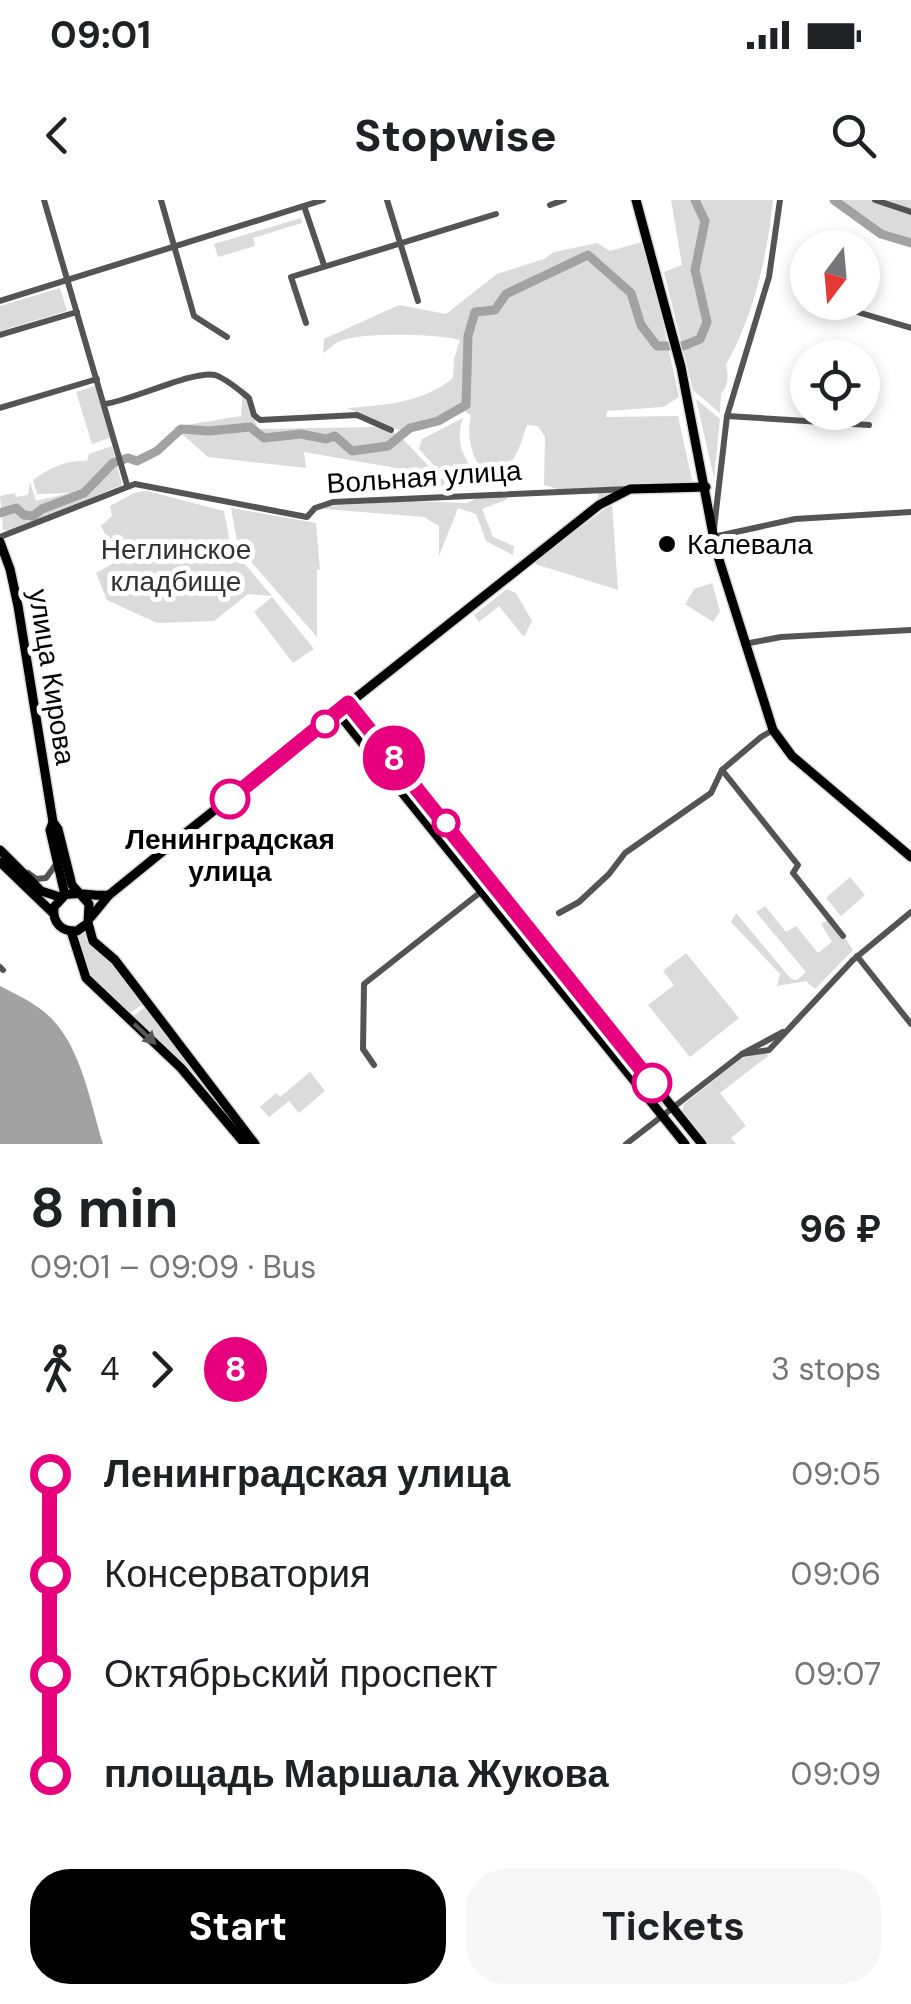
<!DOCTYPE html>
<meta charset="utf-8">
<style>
body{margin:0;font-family:"DM Sans",sans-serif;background:#f6f6f6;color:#202124;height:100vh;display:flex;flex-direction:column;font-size:38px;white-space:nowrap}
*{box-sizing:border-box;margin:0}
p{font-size:32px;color:#757577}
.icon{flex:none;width:55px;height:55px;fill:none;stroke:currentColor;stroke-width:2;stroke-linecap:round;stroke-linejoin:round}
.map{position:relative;height:944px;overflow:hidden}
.drawer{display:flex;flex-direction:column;background:#fff;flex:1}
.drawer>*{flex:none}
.badge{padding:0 20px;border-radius:32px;font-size:35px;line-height:65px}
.needle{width:65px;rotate:196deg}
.fabs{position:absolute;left:790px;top:30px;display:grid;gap:20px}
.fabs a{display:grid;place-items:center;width:90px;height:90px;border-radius:50%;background:#fff;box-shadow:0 5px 15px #0003;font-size:50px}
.map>.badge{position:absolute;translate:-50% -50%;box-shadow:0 0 0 5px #fff}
.legs{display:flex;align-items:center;gap:15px;height:110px;padding:0 30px;font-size:32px}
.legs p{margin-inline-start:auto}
.head{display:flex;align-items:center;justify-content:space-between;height:170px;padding:0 30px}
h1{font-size:55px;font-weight:700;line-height:75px}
.button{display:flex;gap:20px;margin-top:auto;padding:20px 30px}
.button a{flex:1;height:115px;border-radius:40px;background:#000;color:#fff;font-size:40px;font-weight:700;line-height:115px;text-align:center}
.button a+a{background:#f6f6f6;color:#202124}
ul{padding:0 30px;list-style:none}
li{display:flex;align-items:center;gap:35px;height:100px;font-size:38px}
li i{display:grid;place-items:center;width:15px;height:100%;margin:0 12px;background:currentColor}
li i::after{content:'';width:25px;height:25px;margin:-12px;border:8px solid;border-radius:50%;background:#fff}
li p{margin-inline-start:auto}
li:first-child i{background:linear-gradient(#0000 50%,currentColor 0)}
li:last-child i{background:linear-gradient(currentColor 50%,#0000 0)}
.status{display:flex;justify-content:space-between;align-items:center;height:70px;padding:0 50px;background:#fff;direction:ltr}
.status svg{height:28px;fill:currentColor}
header{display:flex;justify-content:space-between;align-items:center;height:130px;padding:0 30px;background:#fff;font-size:45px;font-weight:700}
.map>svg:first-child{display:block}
</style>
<div class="status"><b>09:01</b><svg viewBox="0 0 49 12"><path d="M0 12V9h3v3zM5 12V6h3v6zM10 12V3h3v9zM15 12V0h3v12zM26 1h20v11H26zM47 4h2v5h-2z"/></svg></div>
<header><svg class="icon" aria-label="back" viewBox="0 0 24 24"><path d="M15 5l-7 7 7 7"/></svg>Stopwise<svg class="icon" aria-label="search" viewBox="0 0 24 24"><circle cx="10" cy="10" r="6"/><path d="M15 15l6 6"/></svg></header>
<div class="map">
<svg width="911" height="944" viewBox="0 0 911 944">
<rect width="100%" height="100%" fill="#fff"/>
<g fill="#dbdbdb">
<path d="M671,0H773C767,58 754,114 726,165C729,175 728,187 721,194L720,213L693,190L664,72L682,65Z"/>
<path d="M841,0H911V47L866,26L865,18Z"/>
<path d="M301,18L302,23L253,38L255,46L218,57L214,44Z"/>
<path d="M645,41L679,197L663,207L607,211L606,217L678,216L693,285L612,291L599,302L598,293L574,294L544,285L545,237L538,226L527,225C518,251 516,267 488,276C472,261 466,238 471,216L465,211L426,229L406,233L347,208C385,205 423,203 453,178L454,159L460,140C439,134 364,132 343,140C336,142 329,149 323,153L324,139L399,105L446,114L497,74L544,59L554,52L597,43L610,51Z"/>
<path d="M60,88L67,111L0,131V106Z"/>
<path d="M243,185L258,229L377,227L399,235L440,278L480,288L430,285L402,269L304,252L306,268L208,257L174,227L241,216Z"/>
<path d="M95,186L110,238L92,244L76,192Z"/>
<path d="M696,199L720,219L714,278Z"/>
<path d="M463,218C454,244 465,259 479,280L476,282L440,272L419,249L422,239Z"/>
<path d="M112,246L122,285L11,331L3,330L0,296L15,293L16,297L28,295L30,282L36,301L70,293L37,294L33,280C47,269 69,259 87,261L89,254Z"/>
<path d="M147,291L224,311L231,348L272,396L248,394L214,421L157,423L107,400L96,373L119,360L101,326L112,316L110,306L134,293Z"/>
<path d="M485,294H502L508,299L482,309L493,337L514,346L513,355L486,341L476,314L458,308L439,356V326L424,317L325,309V306L410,301L467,303Z"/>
<path d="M612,304L618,390L532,363Z"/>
<path d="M231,308L316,323L320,370H317V437L238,347Z"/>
<path d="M712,383L720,411L713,422L685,404L694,389Z"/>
<path d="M507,389L516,393L532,421L524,437L499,406L479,422L474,415Z"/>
<path d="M272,397L314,449L293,463L254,412Z"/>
<path d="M362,522L664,903L660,907L355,527Z"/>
<path d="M850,677L865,695L841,716L826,698Z"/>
<path d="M765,706L786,732L796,726L818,753L832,742L821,724L832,717L853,750L815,789L806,781L777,786L780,774L731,722L736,713L791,779L797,780L806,772L756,712Z"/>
<path d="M86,731L92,744L109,759L143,804L129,814L90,777L76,736Z"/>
<path d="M686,753L739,818L690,857L648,805L674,785L663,771Z"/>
<path d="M145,807L220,902L218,904L185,867L132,817Z"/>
<path d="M766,852L768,856L720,893L746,926L731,938L736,944H707L682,912L684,904L742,858Z"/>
<path d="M310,872L325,891L299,913L289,901L269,917L260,907L276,893L280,897Z"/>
</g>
<path fill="#a2a2a2" d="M0,786C19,796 38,804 53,820C82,851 91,905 103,944H0Z"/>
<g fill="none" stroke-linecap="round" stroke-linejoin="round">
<g stroke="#a2a2a2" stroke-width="9">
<path d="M834,0L881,34L911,43"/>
<path d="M0,313L16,308L24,315L33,316L42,309L84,293L113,263L128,258L137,261L157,251L181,229L209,231L250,227L264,238L301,234L326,239L335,236L352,251L388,246L410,228L438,221L466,205L468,136L475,112L495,110L506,94L588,55L631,93L641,125L657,146H683L700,139L707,122L695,70L705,21L695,0"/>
</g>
<g stroke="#dbdbdb" stroke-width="12">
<g id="major">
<path d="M636,0L681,167L716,350L773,530L792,556L911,657"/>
<path d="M0,342L10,369L18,406L53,622L50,630L65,695"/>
<path d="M348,503L702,944"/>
<path d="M338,513L685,944"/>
<path d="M53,622L58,629L72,685L89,704L88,723L77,731C62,732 52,723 54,707L65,695C79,691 94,697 109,695"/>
<path d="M0,650L41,691L60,697"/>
<path d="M0,662L53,713"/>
<path d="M91,717L109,695L173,643L599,305L630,289L706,287"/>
<path d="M88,723L93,741L115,760L255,944"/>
<path d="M71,731L86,778L181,868L245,944"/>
</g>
</g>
<g stroke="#545454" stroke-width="6">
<path d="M44,0L127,285"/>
<path d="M161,0L194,116L227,137"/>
<path d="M387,0L418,101"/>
<path d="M780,0L769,77L727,216L713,337L795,319L911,312"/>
<path d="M875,0L911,12"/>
<path d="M550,5L564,0"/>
<path d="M304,6L324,65"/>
<path d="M0,101L323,0"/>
<path d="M849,105L854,111L911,128"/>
<path d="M306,123L291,77L496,14"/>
<path d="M0,135L77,112"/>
<path d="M105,204C133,200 194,170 215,175C227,179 239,190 249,198L254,215L260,220L357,215L391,230"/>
<path d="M0,208L97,179"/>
<path d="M727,216L869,225"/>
<path d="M0,337L135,284L307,317L315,308L333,302L629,289"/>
<path d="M744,444L781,437L911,430"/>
<path d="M722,570L798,665L793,673L843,736"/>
<path d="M28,673L36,679L46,678L57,663"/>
<path d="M559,713L579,702L609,674L625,653L711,593L722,570L761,537L773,530"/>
<path d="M857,756L911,824"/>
<path d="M0,767L3,770"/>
<path d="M742,854L769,850L853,760L911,712"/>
<path d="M374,865L363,849L364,784L482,691"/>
<path d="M626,944L742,854L783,832"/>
</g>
<use href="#major" stroke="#000" stroke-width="9"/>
</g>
<defs><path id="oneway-solid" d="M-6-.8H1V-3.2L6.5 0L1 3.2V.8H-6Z" transform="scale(2.5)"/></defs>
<use fill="#595959" href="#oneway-solid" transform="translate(145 834) rotate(43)"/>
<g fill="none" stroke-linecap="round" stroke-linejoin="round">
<g stroke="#fff" stroke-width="22">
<path id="line-1" d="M230,599L348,503L652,883"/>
</g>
<use href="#line-1" stroke="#e6007e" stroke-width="15"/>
</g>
<circle fill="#000" stroke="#fff" stroke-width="4" cx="667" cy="344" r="10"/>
<g fill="#fff" stroke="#e6007e" stroke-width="5">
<circle cx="325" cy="524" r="12"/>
<circle cx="230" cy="599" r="18"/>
<circle cx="446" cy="623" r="12"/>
<circle cx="652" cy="883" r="18"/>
</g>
<g text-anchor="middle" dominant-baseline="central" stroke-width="10" stroke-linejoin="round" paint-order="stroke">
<g font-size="28" fill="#000" stroke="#fff">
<text transform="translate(424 277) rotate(-4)">Вольная улица</text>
<text transform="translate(52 477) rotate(81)">улица Кирова</text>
</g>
<g font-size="28" fill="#000" stroke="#fff" text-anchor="start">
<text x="687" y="344">Калевала</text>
</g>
<g font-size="28" fill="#323232" stroke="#fff">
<text x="176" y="349">Неглинское<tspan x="176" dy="32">кладбище</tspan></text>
</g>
<g font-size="28" font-weight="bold" fill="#000" stroke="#fff">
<text x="230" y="639">Ленинградская<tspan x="230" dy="32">улица</tspan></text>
</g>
</g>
</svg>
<div class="fabs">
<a><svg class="needle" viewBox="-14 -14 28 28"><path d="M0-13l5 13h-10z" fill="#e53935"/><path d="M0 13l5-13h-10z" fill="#757577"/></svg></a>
<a><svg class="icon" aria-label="locate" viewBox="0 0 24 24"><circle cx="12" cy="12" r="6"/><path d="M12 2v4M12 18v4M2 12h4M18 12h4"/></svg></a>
</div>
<b class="badge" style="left:394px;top:558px;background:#e6007e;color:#fff">8</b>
</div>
<section class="drawer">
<div class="head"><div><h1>8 min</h1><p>09:01 – 09:09 · Bus</p></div><b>96 ₽</b></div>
<div class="legs"><svg class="icon" aria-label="walk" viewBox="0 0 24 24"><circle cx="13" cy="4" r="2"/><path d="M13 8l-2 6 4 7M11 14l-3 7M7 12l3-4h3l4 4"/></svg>4<svg class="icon" aria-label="forward" viewBox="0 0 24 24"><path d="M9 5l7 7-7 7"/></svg><b class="badge" style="background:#e6007e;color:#fff">8</b><p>3 stops</p></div>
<ul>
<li><i style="color:#e6007e"></i><b>Ленинградская улица</b><p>09:05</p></li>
<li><i style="color:#e6007e"></i><span>Консерватория</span><p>09:06</p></li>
<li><i style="color:#e6007e"></i><span>Октябрьский проспект</span><p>09:07</p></li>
<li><i style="color:#e6007e"></i><b>площадь Маршала Жукова</b><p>09:09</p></li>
</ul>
<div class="button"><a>Start</a><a>Tickets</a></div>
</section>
